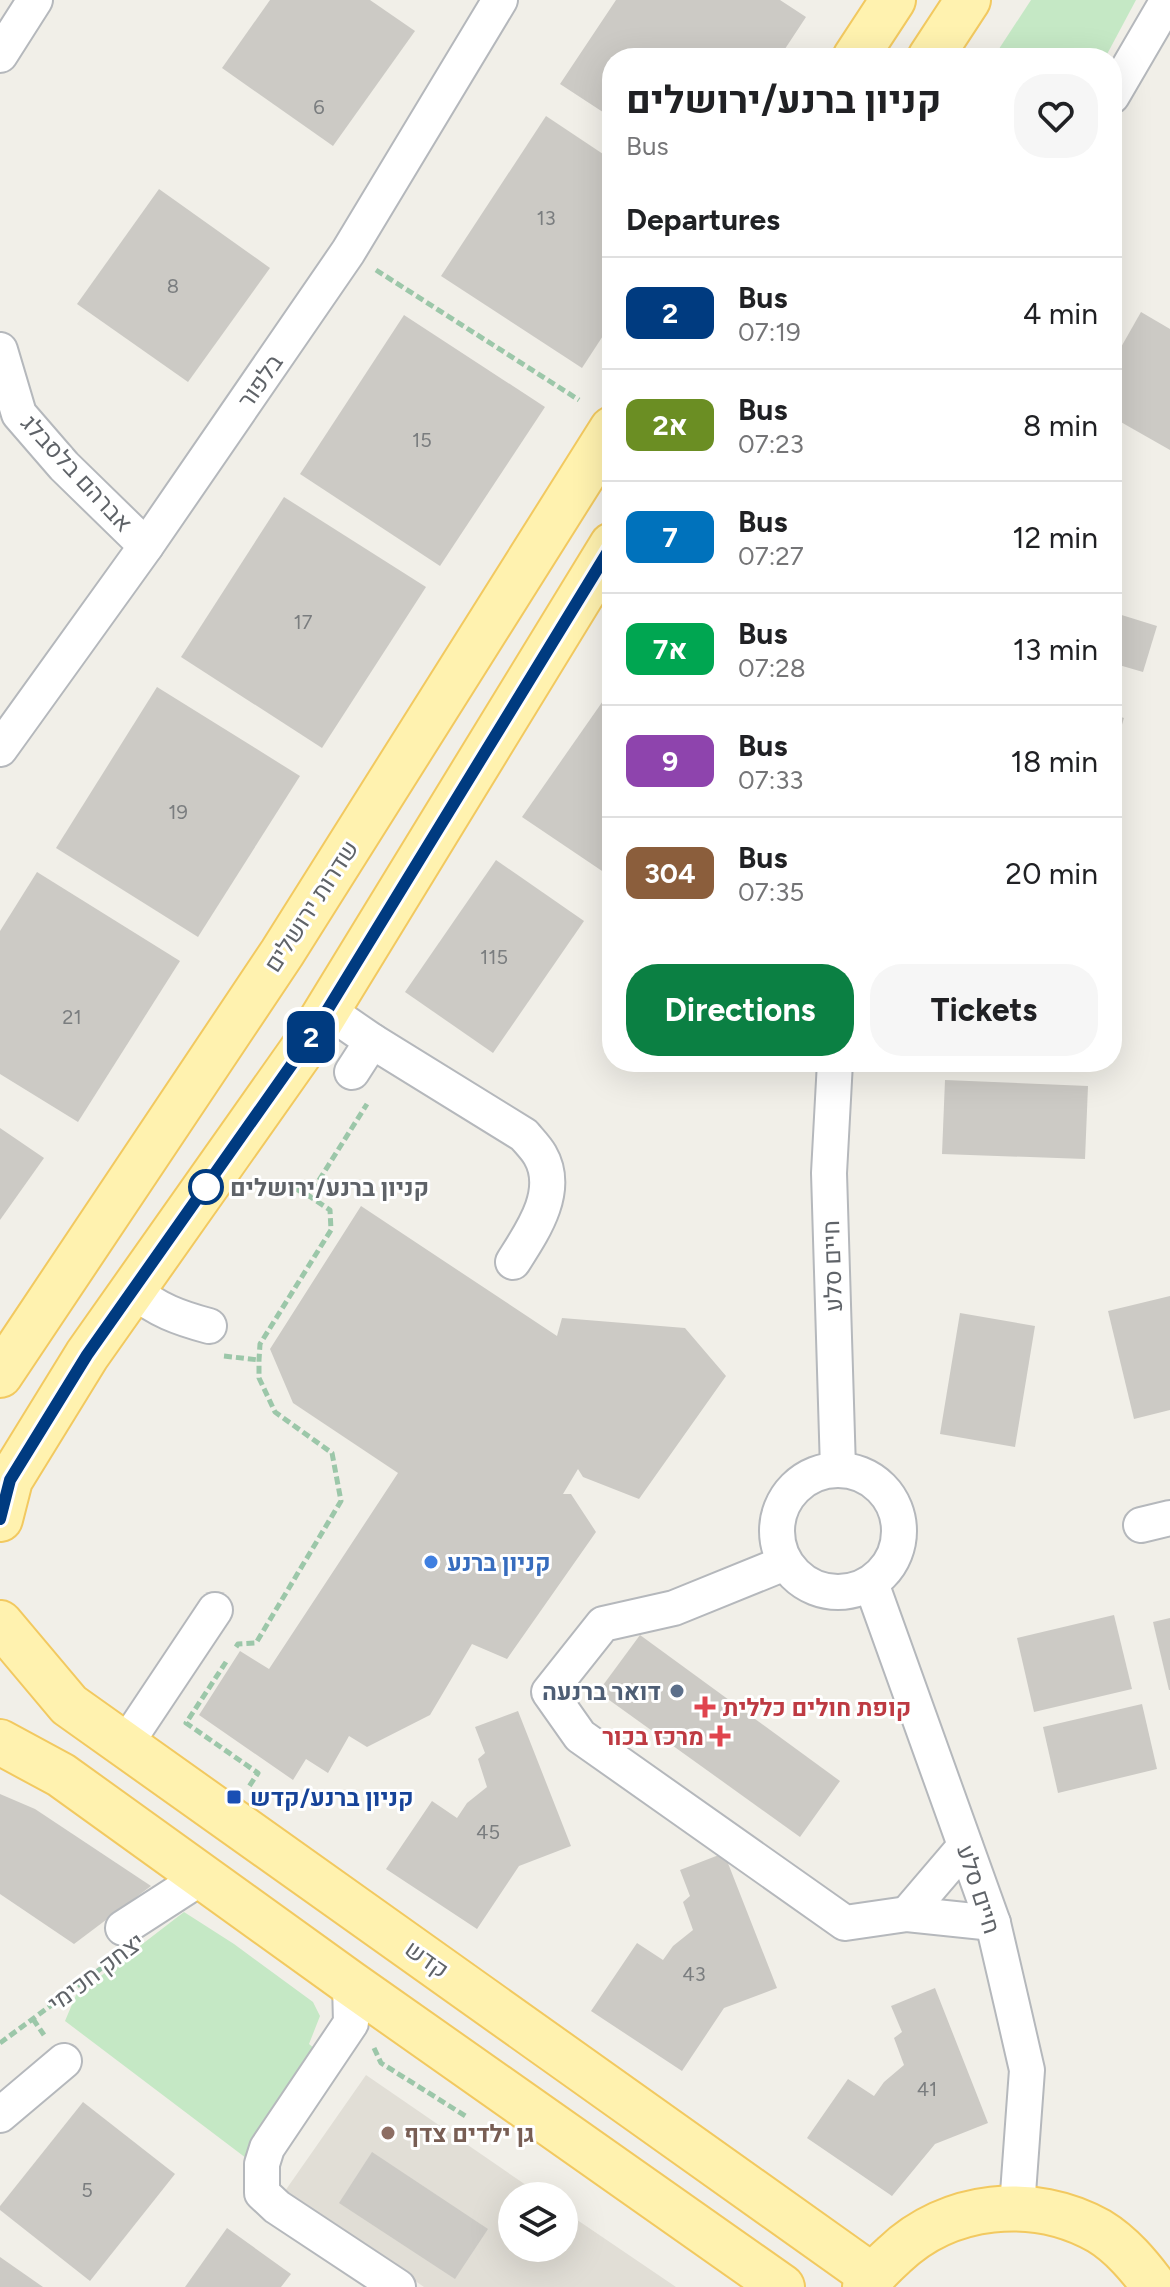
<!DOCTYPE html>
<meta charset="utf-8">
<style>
body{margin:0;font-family:Figtree,Heebo,sans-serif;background:#f6f6f6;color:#202124;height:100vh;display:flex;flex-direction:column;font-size:30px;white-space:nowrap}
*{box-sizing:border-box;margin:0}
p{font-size:26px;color:#757577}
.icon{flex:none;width:44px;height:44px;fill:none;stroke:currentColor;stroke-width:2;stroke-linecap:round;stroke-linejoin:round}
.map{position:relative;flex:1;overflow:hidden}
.panel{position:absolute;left:602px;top:48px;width:520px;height:1024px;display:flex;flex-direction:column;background:#fff;border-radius:32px;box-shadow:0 8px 32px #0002}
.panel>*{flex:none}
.badge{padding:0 16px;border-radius:12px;font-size:28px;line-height:52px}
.controls{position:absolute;left:498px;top:2182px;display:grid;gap:16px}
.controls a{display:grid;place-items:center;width:80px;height:80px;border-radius:50%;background:#fff;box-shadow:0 8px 32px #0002;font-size:40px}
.map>.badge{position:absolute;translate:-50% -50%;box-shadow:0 0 0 4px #fff}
h2{padding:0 24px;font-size:30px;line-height:72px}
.round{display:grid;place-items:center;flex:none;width:84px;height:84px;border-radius:32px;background:#f6f6f6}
.head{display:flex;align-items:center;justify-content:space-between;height:136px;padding:0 24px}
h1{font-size:38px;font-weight:700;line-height:60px}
.button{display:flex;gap:16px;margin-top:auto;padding:16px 24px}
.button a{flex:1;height:92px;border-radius:32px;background:#0b8043;color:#fff;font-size:32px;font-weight:700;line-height:92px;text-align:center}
.button a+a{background:#f6f6f6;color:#202124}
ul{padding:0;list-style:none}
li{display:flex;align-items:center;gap:24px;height:112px;padding:0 24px;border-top:2px solid #e0e0e0}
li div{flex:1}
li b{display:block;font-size:30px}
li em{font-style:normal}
li .badge{min-width:88px;font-weight:700;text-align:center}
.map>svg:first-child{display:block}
</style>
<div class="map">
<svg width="1170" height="2287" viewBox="0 0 1170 2287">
<rect width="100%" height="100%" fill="#f1efe8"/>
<path fill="#e1ded6" d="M366,2075L542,2196H512V2248H564V2211L676,2287H424L285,2191Z"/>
<g fill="#c5e8c5">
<path d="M1031,0H1136L1105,58H993Z"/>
<path d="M184,1912L234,1944L313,2002L320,2016L309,2044L321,2054L246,2158L65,2021L76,1995Z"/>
</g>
<g fill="#cccac5">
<path d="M270,0H370L415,31L333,146L222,68Z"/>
<path d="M616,0H780L806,17L779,58H612V118L560,84Z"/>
<path d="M546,116L612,160V322L582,368L441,276Z"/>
<path d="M159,189L270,268L188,382L77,304Z"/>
<path d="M1141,312L1170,329V450L1112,417V363Z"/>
<path d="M404,315L545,407L440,566L300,474Z"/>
<path d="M284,497L426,587L322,748L181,657Z"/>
<path d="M1112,612L1157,626L1143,672L1112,663Z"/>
<path d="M157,687L300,776L198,937L56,848Z"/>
<path d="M612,688V875L611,877L522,817Z"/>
<path d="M1112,714L1124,718L1113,755L1112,754Z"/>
<path d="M496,860L584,921L493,1053L405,992Z"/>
<path d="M37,872L180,961L78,1122L0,1074V931Z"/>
<path d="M945,1080L1088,1086L1085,1159L942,1154Z"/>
<path d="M0,1128L44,1158L0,1220Z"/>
<path d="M361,1206L557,1336L562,1318L685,1328L726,1376L639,1499L583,1477L578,1469L563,1494H571L596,1532L507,1659L472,1644L430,1715L367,1747L349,1736L328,1773L306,1759L293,1780L199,1715L240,1651L269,1669L398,1473L293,1403L270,1349Z"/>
<path d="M1170,1296V1410L1134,1419L1108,1311Z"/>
<path d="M960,1313L1035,1326L1015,1447L940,1434Z"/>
<path d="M1114,1615L1132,1689L1034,1712L1017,1638Z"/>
<path d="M1170,1618V1690H1169L1153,1622Z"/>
<path d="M640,1635L840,1781L800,1837L598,1692Z"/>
<path d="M1142,1704L1157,1769L1058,1793L1043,1727Z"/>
<path d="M518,1711L571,1846L519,1866L477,1929L386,1869L432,1801L457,1818L467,1803L487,1787L478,1759L485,1753L475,1727Z"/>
<path d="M0,1794L35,1809L151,1886L74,1944L0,1894Z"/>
<path d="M724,1853L777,1988L724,2008L682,2071L591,2011L637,1943L663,1960L673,1946L693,1930L683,1902L690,1896L680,1870Z"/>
<path d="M935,1988L988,2123L935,2144L892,2196L807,2138L848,2079L874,2096L884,2082L904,2065L894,2038L902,2032L891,2006Z"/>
<path d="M83,2102L175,2174L90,2281L0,2210V2206Z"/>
<path d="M372,2152L488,2229L455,2279L339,2203Z"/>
<path d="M227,2228L291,2274L281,2287H185Z"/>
<path d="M0,2257L43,2287H0Z"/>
</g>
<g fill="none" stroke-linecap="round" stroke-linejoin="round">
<g stroke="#b5b8bc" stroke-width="38">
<g id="minor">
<path d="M0,55L35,0"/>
<path d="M1112,96L1168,0"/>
<path d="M0,350L19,414L64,466L146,546"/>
<path d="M0,749L146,546L348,252L500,0"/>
<path d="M327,1010L372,1041L352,1072"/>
<path d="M372,1041L524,1135C529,1141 536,1148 540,1155C561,1191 532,1232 513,1262"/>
<path d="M835,1062L829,1173L838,1469"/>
<path d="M133,1290C157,1310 179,1318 209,1326"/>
<circle cx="838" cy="1531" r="61"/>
<path d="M1141,1525L1170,1518"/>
<path d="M785,1563L674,1608L603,1624L549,1692L580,1736L845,1923L907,1914L993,1923"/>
<path d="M871,1583L993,1923L1013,2009L1027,2070L1017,2207"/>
<path d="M125,1745L215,1610"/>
<path d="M907,1914L965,1846"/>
<path d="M123,1928L202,1877"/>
<path d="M350,1983L351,2023L267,2148L262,2164V2193L277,2207L398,2287"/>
<path d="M0,2115L64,2061"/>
</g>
</g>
<g stroke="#f2c960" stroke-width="48">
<g id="major">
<path d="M855,58L893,0"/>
<path d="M930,58L968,0"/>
<path d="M0,1375L282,953L612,429"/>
<path d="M0,1519L10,1480L87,1355L309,1040L612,545"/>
<path d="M0,1623L69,1705L872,2276"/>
<path d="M0,1742L61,1775L350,1983L782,2287"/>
<path d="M865,2287C873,2274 883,2265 894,2255C948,2203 1033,2194 1099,2231C1122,2245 1139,2266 1155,2287"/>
</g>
</g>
<g stroke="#9cc7a9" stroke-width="5" stroke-dasharray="8 4" stroke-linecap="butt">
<path d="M376,270L579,400"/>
<path d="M296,1189L309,1196"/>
<path d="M224,1356L259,1360"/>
<path d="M236,1647L238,1644L256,1643L341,1501L332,1453L275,1412L259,1378V1360L260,1344L331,1230L330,1210L309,1196L367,1104"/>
<path d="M226,1662L186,1723L258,1773L248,1788"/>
<path d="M33,2019L44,2035"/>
<path d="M0,2043L114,1959"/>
<path d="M374,2048L381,2063L467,2117"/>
</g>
<use href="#minor" stroke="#fff" stroke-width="34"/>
<use href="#major" stroke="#fff2af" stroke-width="44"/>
</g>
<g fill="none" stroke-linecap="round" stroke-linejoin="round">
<g stroke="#fff" stroke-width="18">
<path id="line" d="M0,1519L10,1480L87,1355L309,1040L612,545"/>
</g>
<use href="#line" stroke="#003b80" stroke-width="12"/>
</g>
<circle fill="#fff" stroke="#003b80" stroke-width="4" cx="206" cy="1187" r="16"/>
<circle fill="#3f7fe0" stroke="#fff" stroke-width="3" cx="431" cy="1562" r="8"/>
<circle fill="#5c6f8a" stroke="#fff" stroke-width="3" cx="677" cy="1691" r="8"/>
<g fill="#e0444e" stroke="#fff" stroke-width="3">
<path d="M701 1695h8v8h8v8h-8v8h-8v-8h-8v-8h8z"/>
<path d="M716 1724h8v8h8v8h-8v8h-8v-8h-8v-8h8z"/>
</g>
<rect fill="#1a4fb4" stroke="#fff" stroke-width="3" x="226" y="1789" width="16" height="16" rx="4"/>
<circle fill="#8d6e63" stroke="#fff" stroke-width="3" cx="388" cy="2133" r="8"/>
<g text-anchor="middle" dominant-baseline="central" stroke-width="6" stroke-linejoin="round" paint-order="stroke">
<g font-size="20" fill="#7a7d7f">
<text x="319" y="107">6</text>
<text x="546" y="218">13</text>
<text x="173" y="286">8</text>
<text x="422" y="440">15</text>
<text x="303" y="622">17</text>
<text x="178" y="812">19</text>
<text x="494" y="957">115</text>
<text x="72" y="1017">21</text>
<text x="488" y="1832">45</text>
<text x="694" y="1974">43</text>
<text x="927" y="2089">41</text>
<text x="87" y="2190">5</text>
</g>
<g font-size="24" fill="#5f6368" stroke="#fff">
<text transform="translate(260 381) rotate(-55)">בלפור</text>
<text transform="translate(77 473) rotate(47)">אברהם בלסבלג</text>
<text transform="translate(311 906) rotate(-57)">שדרות ירושלים</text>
<text transform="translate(832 1266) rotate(-92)">חיים סלע</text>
<text transform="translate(979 1889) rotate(72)">חיים סלע</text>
<text transform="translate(427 1959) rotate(35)">קדש</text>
<text transform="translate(96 1972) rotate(-37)">יצחק חכימי</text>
</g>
<g font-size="24" font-weight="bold" fill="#5f6368" stroke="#fff" text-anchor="start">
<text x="230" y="1187">קניון ברנע/ירושלים</text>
</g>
<g font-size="24" font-weight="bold" fill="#366cbe" stroke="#fff" text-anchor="start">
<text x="447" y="1562">קניון ברנע</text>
</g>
<g font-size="24" font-weight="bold" fill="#4e5e75" stroke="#fff" text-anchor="end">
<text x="661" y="1691">דואר ברנעה</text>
</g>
<g font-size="24" font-weight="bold" fill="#be3a42" stroke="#fff" text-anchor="start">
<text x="723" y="1707">קופת חולים כללית</text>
<text x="704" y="1736" text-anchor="end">מרכז בכור</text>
</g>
<g font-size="24" font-weight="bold" fill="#164399" stroke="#fff" text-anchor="start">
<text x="250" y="1797">קניון ברנע/קדש</text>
</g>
<g font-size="24" font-weight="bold" fill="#785e54" stroke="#fff" text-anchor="start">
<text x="404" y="2133">גן ילדים צדף</text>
</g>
</g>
</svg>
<div class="controls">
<a><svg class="icon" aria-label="layers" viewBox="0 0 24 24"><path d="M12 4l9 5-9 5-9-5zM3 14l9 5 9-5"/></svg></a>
</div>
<b class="badge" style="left:311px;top:1037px;background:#003b80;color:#fff">2</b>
<section class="panel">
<div class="head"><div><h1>קניון ברנע/ירושלים</h1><p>Bus</p></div><a class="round"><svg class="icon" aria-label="heart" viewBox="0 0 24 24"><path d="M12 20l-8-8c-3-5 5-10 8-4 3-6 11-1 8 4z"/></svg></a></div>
<h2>Departures</h2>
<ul>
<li><span class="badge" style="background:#003b80;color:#fff">2</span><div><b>Bus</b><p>07:19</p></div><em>4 min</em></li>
<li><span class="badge" style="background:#6b8e23;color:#fff">2א</span><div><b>Bus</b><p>07:23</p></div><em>8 min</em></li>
<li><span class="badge" style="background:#0072bc;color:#fff">7</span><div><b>Bus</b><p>07:27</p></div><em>12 min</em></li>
<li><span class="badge" style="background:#00a651;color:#fff">7א</span><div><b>Bus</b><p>07:28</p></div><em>13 min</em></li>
<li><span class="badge" style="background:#8e44ad;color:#fff">9</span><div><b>Bus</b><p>07:33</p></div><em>18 min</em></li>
<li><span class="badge" style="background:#8b5e3c;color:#fff">304</span><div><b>Bus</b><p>07:35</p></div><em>20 min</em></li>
</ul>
<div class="button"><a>Directions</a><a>Tickets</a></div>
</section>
</div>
